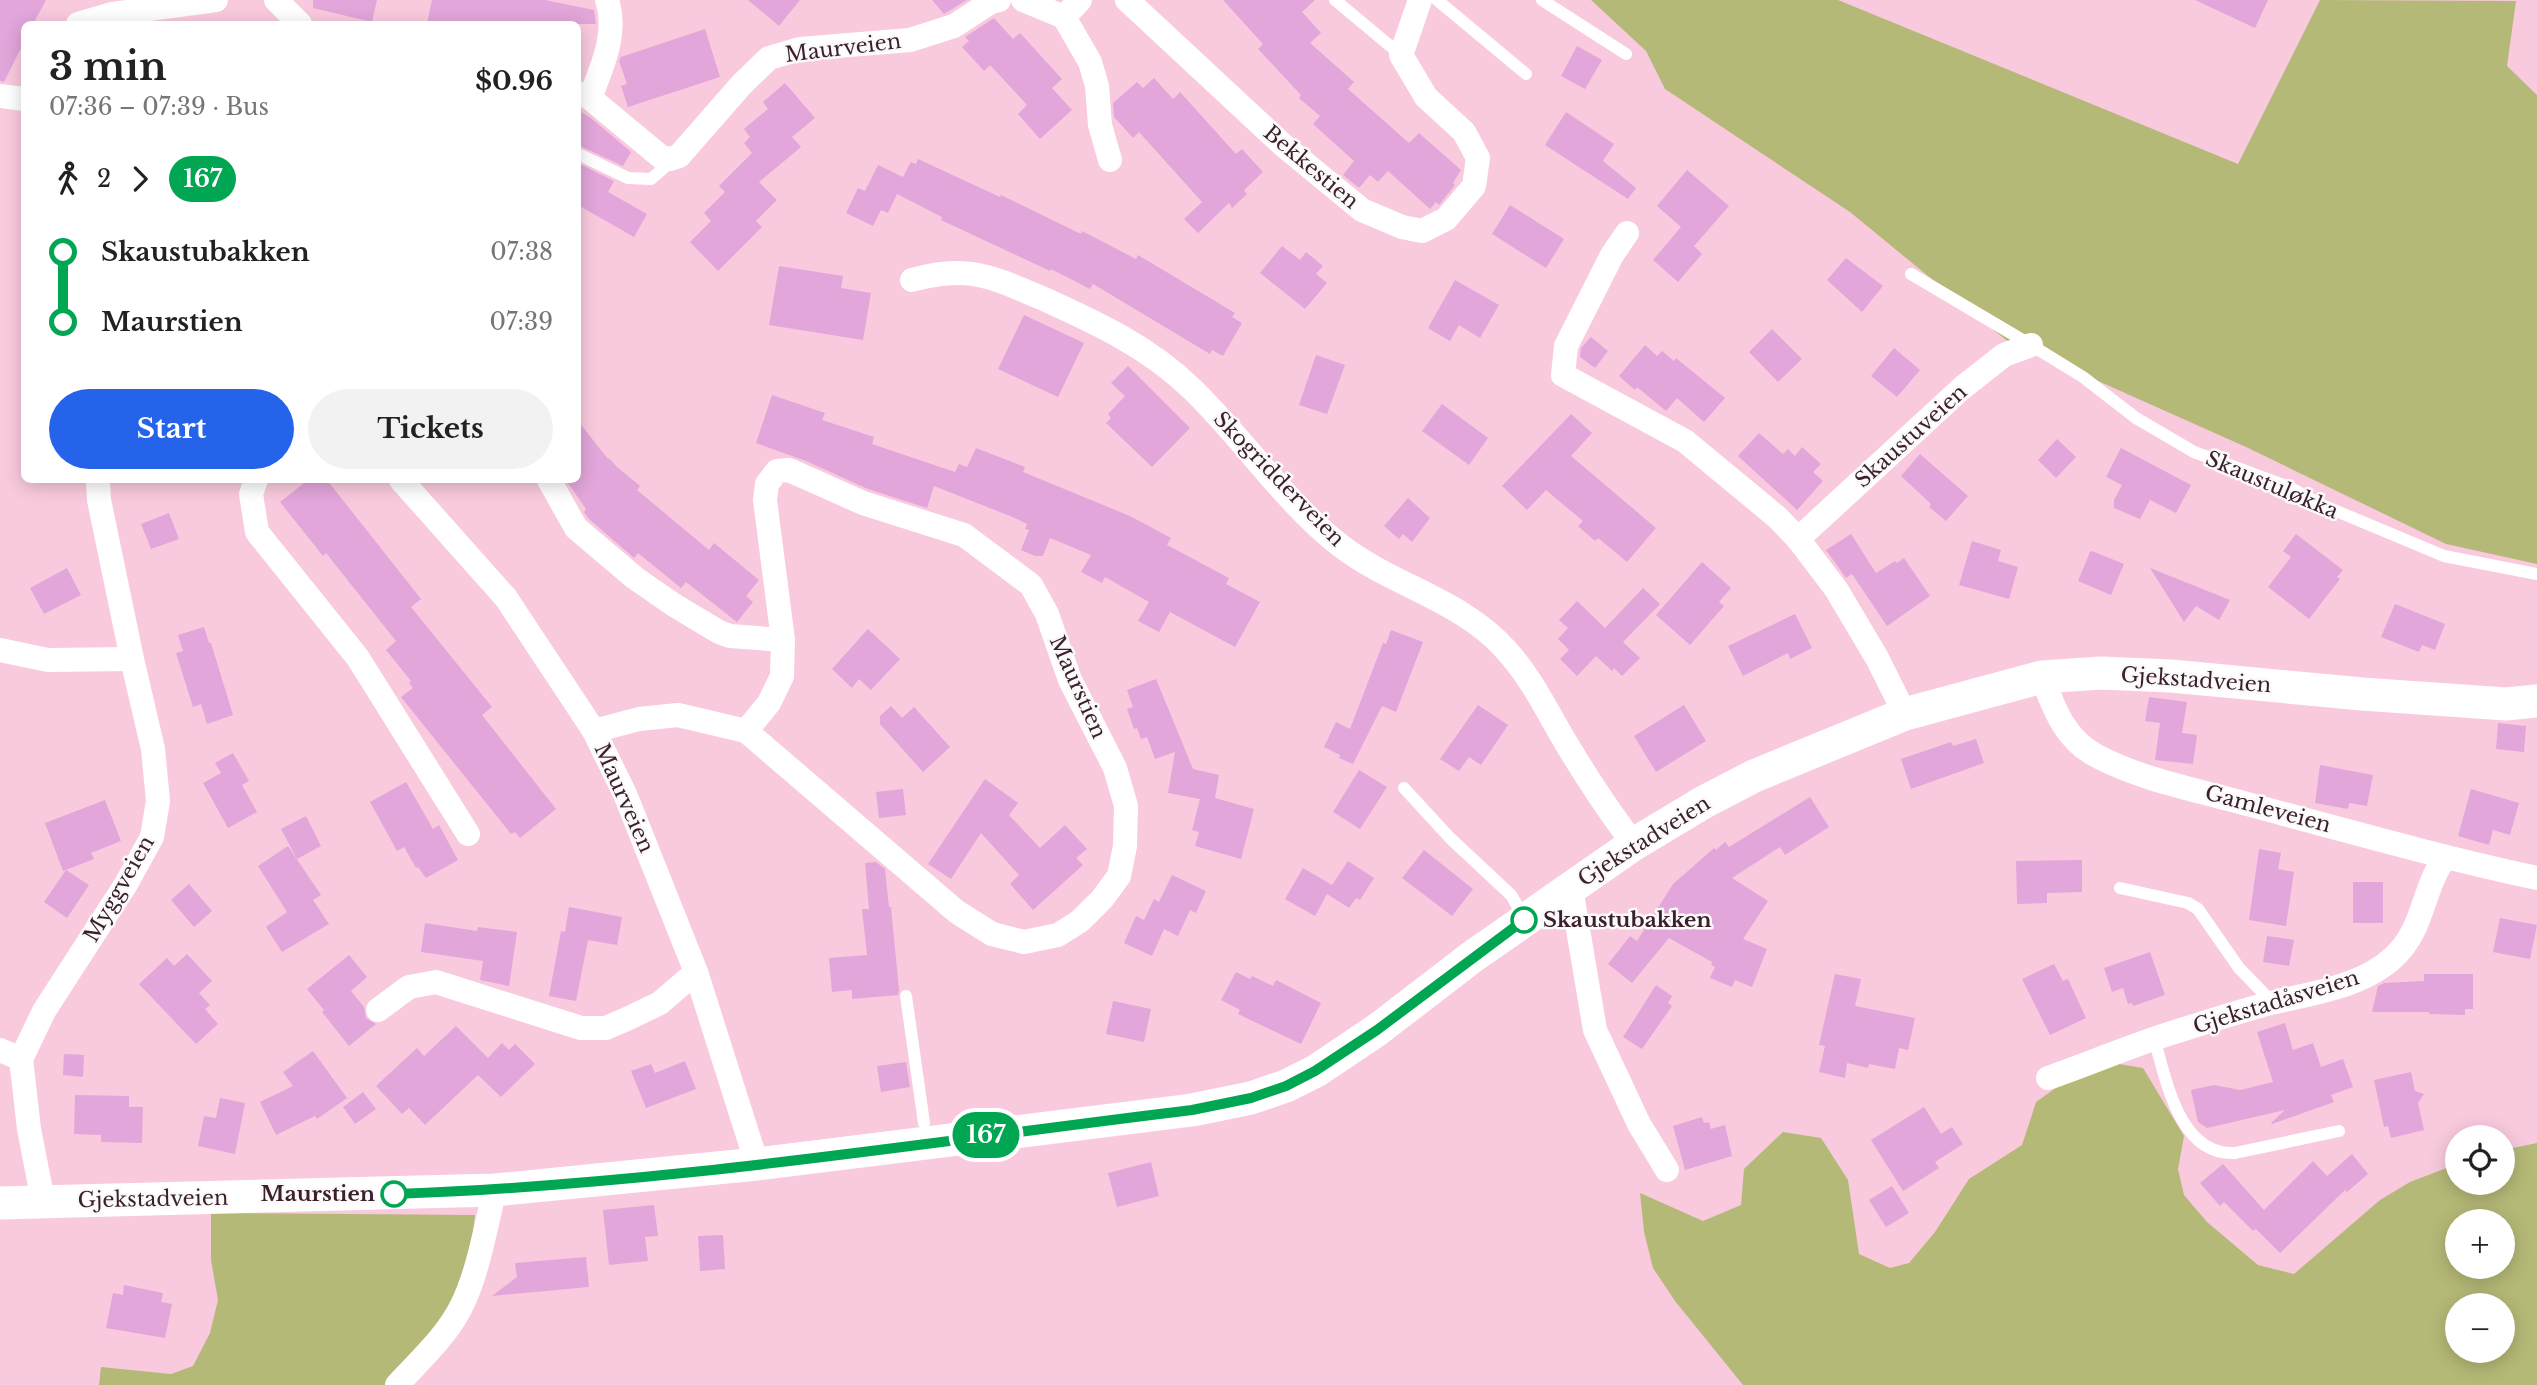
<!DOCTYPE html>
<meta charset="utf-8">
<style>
body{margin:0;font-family:"Libre Baskerville",serif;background:#f2f2f2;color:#222;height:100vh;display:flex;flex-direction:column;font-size:26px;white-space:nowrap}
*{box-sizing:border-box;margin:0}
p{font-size:23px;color:#767676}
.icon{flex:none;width:38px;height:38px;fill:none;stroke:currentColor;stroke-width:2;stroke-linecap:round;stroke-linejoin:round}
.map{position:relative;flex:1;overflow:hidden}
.side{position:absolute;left:21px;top:21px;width:560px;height:462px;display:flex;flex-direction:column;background:#fff;border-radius:10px;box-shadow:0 4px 18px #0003}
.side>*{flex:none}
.badge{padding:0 14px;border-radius:23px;font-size:24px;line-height:46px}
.controls{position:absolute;left:2445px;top:1125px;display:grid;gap:14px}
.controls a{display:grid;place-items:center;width:70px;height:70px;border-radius:50%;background:#fff;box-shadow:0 4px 18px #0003;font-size:35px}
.map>.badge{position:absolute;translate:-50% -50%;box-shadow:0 0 0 4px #fff}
.legs{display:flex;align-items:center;gap:10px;height:77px;padding:0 28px;font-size:23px}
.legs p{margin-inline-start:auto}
.overview{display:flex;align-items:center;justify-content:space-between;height:119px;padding:0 28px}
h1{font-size:38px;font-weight:800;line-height:52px}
.cta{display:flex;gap:14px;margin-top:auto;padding:14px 28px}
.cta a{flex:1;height:80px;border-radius:42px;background:#2563eb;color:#fff;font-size:28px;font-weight:800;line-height:80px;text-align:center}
.cta a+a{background:#f2f2f2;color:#222}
ul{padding:0 28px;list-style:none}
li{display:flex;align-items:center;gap:24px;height:70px;font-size:26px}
li i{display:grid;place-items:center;width:10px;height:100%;margin:0 9px;background:currentColor}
li i::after{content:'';width:18px;height:18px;margin:-9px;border:5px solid;border-radius:50%;background:#fff}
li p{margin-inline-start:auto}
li:first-child i{background:linear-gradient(#0000 50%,currentColor 0)}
li:last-child i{background:linear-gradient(currentColor 50%,#0000 0)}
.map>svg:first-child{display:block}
</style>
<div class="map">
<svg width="2537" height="1385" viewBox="0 0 2537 1385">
<rect width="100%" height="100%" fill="#f9cade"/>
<g fill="#b5b977" fill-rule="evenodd">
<path d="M1591,0H1838L2238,164L2320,0L2516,1L2507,66L2537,95V564L2446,544L2246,447L2006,340L1850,212L1665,89L1646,51Z"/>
<path d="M2113,1063L2143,1068L2184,1136L2178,1169L2184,1195L2207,1222L2258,1265L2294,1274L2380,1200L2410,1182L2457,1164V1183H2502L2503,1150L2537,1143V1385H1743L1675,1301L1653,1268L1644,1232L1640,1193L1703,1221L1741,1205L1744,1169L1783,1132L1821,1138L1848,1180L1859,1254L1890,1268L1909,1263L1935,1232L1969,1179L2022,1145L2036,1102L2071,1077ZM2457,1222H2502V1267H2457ZM2457,1306H2502V1351H2457Z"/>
<path d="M211,1213L475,1215L468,1271L443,1320L385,1385H99L101,1367L171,1374L193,1366L210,1333L218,1300L211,1260Z"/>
</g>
<g fill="#e2a6da">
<path d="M0,0H46L33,24H24V42L4,82L0,81Z"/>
<path d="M313,0H377L372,22L313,8Z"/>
<path d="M432,0H545L594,10L596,24H427Z"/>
<path d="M748,0H800L779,26Z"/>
<path d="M932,0H967L944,14Z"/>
<path d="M1223,0H1315L1302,12L1321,33L1310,43L1354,82L1348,89L1409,143L1419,133L1461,170L1453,183L1455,185L1439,205L1436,202L1430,209L1388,171L1378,182L1370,175L1359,188L1343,175L1354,161L1313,124L1320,116L1299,98L1301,95L1258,49L1263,44Z"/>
<path d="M2195,0H2268L2255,28Z"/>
<path d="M994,18L1013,39L1020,33L1062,79L1052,88L1072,110L1040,139L1018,114L1027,105L990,65L984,71L962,47L969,41L965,37Z"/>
<path d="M705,29L720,77L628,107L621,86L627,84L619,61L621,57Z"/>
<path d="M1577,46L1602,60L1585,89L1561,76Z"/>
<path d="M1154,78L1173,99L1180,92L1236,154L1242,149L1263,172L1244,190L1247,194L1232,208L1229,203L1198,233L1184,219L1202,202L1139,132L1133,138L1114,117L1113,103L1137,82L1143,88Z"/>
<path d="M785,83L815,118L792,137L801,147L759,182L777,200L756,221L762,227L718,271L690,242L711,221L704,213L725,192L719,186L752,153L744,143L750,137L744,129L768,109L763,102Z"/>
<path d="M578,110L591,118L631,152L623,166L578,145Z"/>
<path d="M1566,112L1614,144L1603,161L1636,188L1628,199L1545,145Z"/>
<path d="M918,159L1000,197L1001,195L1081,234L1082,231L1136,259L1138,255L1235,313L1232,317L1242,323L1223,356L1212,350L1210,354L1093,284L1090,289L1051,269L1050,271L941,220L942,217L897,194L888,213L881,210L873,226L846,213L858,188L865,191L878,165L903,177L911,162L916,164Z"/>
<path d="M578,163L614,181L608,192L647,214L634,237L578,205Z"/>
<path d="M1687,170L1729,206L1694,246L1702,254L1678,282L1653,260L1681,227L1657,206Z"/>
<path d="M1510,205L1564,239L1546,268L1492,234Z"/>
<path d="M1282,246L1300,260L1306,252L1323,266L1316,274L1327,283L1305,309L1260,273Z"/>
<path d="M1846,258L1883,286L1862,312L1827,280Z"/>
<path d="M779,266L843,276L841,288L871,293L863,340L769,325Z"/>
<path d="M1455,280L1499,305L1480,338L1459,325L1450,341L1428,328Z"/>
<path d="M1024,315L1084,343L1058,397L998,369Z"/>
<path d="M1772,329L1802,359L1778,382L1749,352Z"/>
<path d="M1591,337L1608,351L1595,368L1580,357L1581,348Z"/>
<path d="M1645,345L1657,356L1662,351L1674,361L1676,358L1725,398L1704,422L1677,398L1666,411L1637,387L1635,390L1619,376Z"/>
<path d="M1894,348L1920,370L1897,397L1871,376Z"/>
<path d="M1316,355L1345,365L1327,414L1299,405Z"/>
<path d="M1128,366L1190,428L1152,467L1106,423L1111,418L1108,414L1125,396L1111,383Z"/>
<path d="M772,395L825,413L822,420L874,437L872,444L955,472L959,464L967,467L976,448L1025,467L1023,472L1130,516L1171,538L1167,545L1229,578L1226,584L1260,602L1235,647L1170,612L1159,632L1138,621L1149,602L1105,577L1102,583L1081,572L1091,555L1050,538L1043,556H1035L1021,550L1029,530L1025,529L1027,524L1015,518L934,486L927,508L868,489L806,461L756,443Z"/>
<path d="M1442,404L1488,438L1469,465L1422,431Z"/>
<path d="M1571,414L1592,433L1571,456L1656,528L1627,562L1598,538L1595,541L1578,526L1583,521L1546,490L1527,510L1502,486Z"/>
<path d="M578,421L608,459L609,458L617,467L640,486L637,490L709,550L714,543L759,580L746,596L753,602L737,622L686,582L681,588L638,553L634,558L588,518L584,512L586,509L566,480H578Z"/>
<path d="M1759,433L1783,454L1788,449L1795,456L1802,447L1821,464L1813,472L1823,481L1797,510L1738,456Z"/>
<path d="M2057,439L2076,457L2056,478L2038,460Z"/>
<path d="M2121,448L2191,485L2176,513L2150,500L2140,519L2114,508V500L2122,485L2106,477Z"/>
<path d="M1920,454L1968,496L1946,521L1929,507L1931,504L1901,476Z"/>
<path d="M308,480H327L421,599L411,607L492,707L482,715L556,809L520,838L515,832L511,834L401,697L413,688L409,683L411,681L386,650L396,641L326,553L323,556L280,502Z"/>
<path d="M1408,498L1430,518L1412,542L1403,534L1399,539L1384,526Z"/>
<path d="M169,513L179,539L151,549L141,524Z"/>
<path d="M1851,534L1876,573L1895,561L1897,563L1904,558L1930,596L1887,626L1852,574L1846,578L1826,550Z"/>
<path d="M2296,534L2343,570L2337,577L2340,579L2309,619L2268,587L2291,557L2283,551Z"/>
<path d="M1972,541L2001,550L1998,561L2018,567L2009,599L1959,585Z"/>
<path d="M2092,551L2124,564L2111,595L2078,581L2090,552Z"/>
<path d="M1702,562L1731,588L1719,602L1724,606L1690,645L1656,615Z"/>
<path d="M67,568L81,595L44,614L30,588Z"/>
<path d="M2150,568L2230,600L2219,620L2196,606L2184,622Z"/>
<path d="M1643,588L1660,604L1623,642L1640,658L1622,676L1614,668L1612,671L1596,656L1577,676L1560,659L1569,650L1558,639L1568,628L1559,620L1577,601L1605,628Z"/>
<path d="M2395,604L2445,624L2435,650L2422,645L2419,652L2381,637Z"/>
<path d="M1795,614L1812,648L1790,659L1788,653L1743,676L1728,646Z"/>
<path d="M204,627L209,643H211L233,715L207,724L201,704L193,707L176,653L183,651L178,635Z"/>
<path d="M868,629L900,659L871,690L859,679L852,688L832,669Z"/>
<path d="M1391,630L1423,642L1396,712L1382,706L1353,764L1339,758L1340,755L1324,747L1336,722L1350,729L1383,643L1386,644Z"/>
<path d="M1156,679L1193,769L1219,775L1215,798L1254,809L1241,859L1195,846L1199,832L1192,830L1200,799L1168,793L1175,752L1155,759L1147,737L1141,739L1137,728L1134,729L1127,709L1133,707L1127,690Z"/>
<path d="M2149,697L2187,702L2182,733L2197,735L2193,764L2155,760L2160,723L2145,721Z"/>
<path d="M1478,705L1508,725L1481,765L1469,757L1459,771L1440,759Z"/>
<path d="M1684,705L1706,741L1656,772L1634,736Z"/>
<path d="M891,706L902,718L914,707L950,747L923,772L880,724V716Z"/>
<path d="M2498,723L2526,726L2524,752L2496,749Z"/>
<path d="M1976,739L1984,763L1911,789L1901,759L1951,742L1953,746Z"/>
<path d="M233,753L249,781L242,785L257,812L228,828L203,783L221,773L215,763Z"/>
<path d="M2320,765L2373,775L2367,806L2349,803L2348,809L2315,803Z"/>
<path d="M1359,770L1387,787L1360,829L1333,812Z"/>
<path d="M985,779L1018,803L1009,815L1040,848L1065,825L1087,849L1076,858L1083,865L1033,910L1010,884L1019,875L981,833L951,879L928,864Z"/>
<path d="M406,782L433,829L439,825L458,860L426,878L418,867L416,868L404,847L397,851L370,802Z"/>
<path d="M903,789L906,815L879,818L876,792Z"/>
<path d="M2471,789L2519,803L2510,835L2493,830L2489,845L2458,836Z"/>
<path d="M1810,797L1829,827L1785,855L1780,847L1732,878L1768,901L1743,939L1767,949L1752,987L1735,980L1732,987L1710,978L1715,967L1711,965L1712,962L1669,938L1632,983L1608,964L1630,936L1637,941L1673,884L1714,848L1716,850L1725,842L1729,847Z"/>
<path d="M105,800L121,841L91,853L94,859L63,871L45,823Z"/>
<path d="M306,816L321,846L297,859L281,829Z"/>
<path d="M288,846L321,895L313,900L329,924L282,952L266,927L287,912L258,866Z"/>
<path d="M2259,849L2281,853L2278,869L2294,872L2286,926L2249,920Z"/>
<path d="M1424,850L1473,889L1452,916L1402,878Z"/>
<path d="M2082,860V892L2047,893V903L2017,904L2016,861Z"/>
<path d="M1348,861L1374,878L1360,900L1356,898L1349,908L1327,894L1315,916L1285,899L1303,868L1332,885Z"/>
<path d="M876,862L885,869L889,907H891L899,990L898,995L852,999V990L832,992L829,958L867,955L862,909H869L865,863Z"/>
<path d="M66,870L89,885L67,918L44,902Z"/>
<path d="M1172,875L1206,891L1196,913L1190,910L1178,936L1164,929L1152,956L1124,943L1136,916L1144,920L1154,899L1159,902Z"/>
<rect x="2353" y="882" width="30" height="41"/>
<path d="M189,884L212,911L194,927L171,900Z"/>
<path d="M569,907L622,917L617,945L588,940L576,1001L549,996L561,931L565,932Z"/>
<path d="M2500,918L2537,925L2530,959L2493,952Z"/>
<path d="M425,923L477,931L478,927L517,932L509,986L480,980L483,961L421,952Z"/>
<path d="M2267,936L2294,940L2289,966L2263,962Z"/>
<path d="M2150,952L2165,995L2133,1006L2132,1003L2128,1004L2123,988L2112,992L2104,968Z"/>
<path d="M187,954L212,981L199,993L210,1005L205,1009L218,1024L196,1044L139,984L167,958L174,966Z"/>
<path d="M349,955L367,977L351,991L364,1007L366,1018L376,1024L349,1046L322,1012L324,1010L307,989Z"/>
<path d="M2054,964L2063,981L2068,979L2086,1018L2050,1035L2022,979Z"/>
<path d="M1236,972L1250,979L1252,976L1273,986L1276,980L1321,1003L1301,1044L1238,1014L1240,1010L1221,1000Z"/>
<path d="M1835,974L1861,979L1855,1006L1915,1018L1908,1050L1899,1048L1895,1069L1869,1064L1868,1068L1847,1063L1845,1078L1819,1072L1825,1046L1819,1045Z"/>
<path d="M2424,974H2473V1009H2465V1015L2429,1014V1012H2372L2378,986L2384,983L2424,981Z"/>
<path d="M1656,985L1672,996L1668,1003L1672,1006L1642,1049L1623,1037Z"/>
<path d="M1113,1001L1151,1009L1144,1042L1106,1034Z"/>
<path d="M2285,1023L2293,1050L2313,1043L2321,1067L2343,1059L2353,1087L2331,1095L2334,1102L2272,1124L2271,1123L2285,1110L2207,1128L2198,1122L2191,1090L2214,1085L2240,1090L2273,1082L2257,1032Z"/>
<path d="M456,1026L488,1058L502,1043L509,1050L515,1044L535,1064L501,1097L478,1075L425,1125L409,1108L402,1114L376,1086L417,1048L424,1056Z"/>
<path d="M313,1051L347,1098L317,1119L315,1116L276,1135L260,1102L293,1086L283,1072Z"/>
<path d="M64,1054L84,1055L83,1077L63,1075Z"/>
<path d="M685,1061L696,1089L646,1108L631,1071L651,1064L655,1073Z"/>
<path d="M906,1062L910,1087L881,1092L877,1066Z"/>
<path d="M2411,1072L2415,1091L2424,1094L2418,1103L2424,1130L2391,1138L2388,1126L2384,1127L2374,1080Z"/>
<path d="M363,1092L376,1109L355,1124L343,1107Z"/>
<path d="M75,1095L129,1096V1107H143L142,1143L101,1142V1135L74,1134Z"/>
<path d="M220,1098L245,1103L235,1154L198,1146L204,1116L216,1118Z"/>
<path d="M1924,1107L1941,1134L1952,1127L1963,1144L1935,1162L1939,1168L1903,1191L1871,1140Z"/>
<path d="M1702,1117L1704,1123L1709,1122L1711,1129L1725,1125L1732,1156L1685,1170L1673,1126Z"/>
<path d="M2352,1154L2368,1174L2347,1192L2345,1190L2280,1253L2256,1229L2253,1231L2224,1202L2220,1206L2200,1183L2223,1164L2264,1210L2313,1161L2327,1176Z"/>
<path d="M1151,1162L1159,1196L1117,1207L1108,1173Z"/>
<path d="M1892,1186L1909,1213L1886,1227L1869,1200Z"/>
<path d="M654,1205L658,1236L645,1237L648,1261L609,1265L603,1210Z"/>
<path d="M723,1235L725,1269L700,1271L698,1236Z"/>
<path d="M586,1257L589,1287L492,1296L517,1277L515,1263Z"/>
<path d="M124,1285L163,1293L161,1302L172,1304L165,1338L106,1328L113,1293L123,1295Z"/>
</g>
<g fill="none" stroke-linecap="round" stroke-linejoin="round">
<g stroke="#fff" stroke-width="12">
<path d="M1335,0L1401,55"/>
<path d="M1437,0L1526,74"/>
<path d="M1542,0L1626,54"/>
<path d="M578,154L628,178L651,179L673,160"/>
<path d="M1911,274L2031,345L2083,377L2136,418L2194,452L2289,487L2322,505L2444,556L2537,574"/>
<path d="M1404,788L1450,838L1511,895L1525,919"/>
<path d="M2120,888L2188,903L2198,909L2239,968L2273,1003"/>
<path d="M906,996L924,1123"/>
<path d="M2154,1038C2166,1079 2179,1156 2235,1153L2339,1131"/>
</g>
<g stroke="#fff" stroke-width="24">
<path d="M276,0L300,24"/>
<path d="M1023,0L1064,17"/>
<path d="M1080,0L1064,17L1090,62L1097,86L1100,125L1110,160"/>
<path d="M1127,0L1284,146L1362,210L1402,227L1422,231L1446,219L1474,186L1478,158L1464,132L1426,97L1401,55L1420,0"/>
<path d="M78,24L112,14L216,0"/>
<path d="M578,93L590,98L661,157L670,159L679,156L742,84L769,58L800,49L910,40L954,26L991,2L999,0"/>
<path d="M0,96L24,99"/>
<path d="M590,98C602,67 618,33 607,0"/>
<path d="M1627,233L1612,255L1566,346L1563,375L1685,441L1778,518L1798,539L1836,589L1877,658L1905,714"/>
<path d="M912,280C968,264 992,277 1044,299C1097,323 1149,347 1192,389C1244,439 1284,502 1341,546C1393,586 1462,600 1506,650C1531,677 1547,711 1566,743C1587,778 1609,812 1634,844"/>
<path d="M256,480L251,494L257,532L358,658L468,834"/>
<path d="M401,480L506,598L594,731L625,794L696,972L757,1164"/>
<path d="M549,480L576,528L635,578L674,605L719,632L730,636L783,640"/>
<path d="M1798,539L1962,388L2004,355L2031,345"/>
<path d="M0,650L48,660L132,659"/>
<path d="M2042,677C2054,708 2064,738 2095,755C2141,780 2197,790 2247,804C2344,830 2439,857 2537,878"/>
<path d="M594,731L639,719L678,715L746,731L957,912L992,934L1024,942L1058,935L1080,921L1102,899L1119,876L1125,846L1126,806L1115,768L1070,680L1047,614L1031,585L964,535L863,503L789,470L777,471L767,484L765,500L783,640L782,676L769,703L746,731"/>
<path d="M1571,888L1595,1030L1639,1124L1667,1170"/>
<path d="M378,1010L409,987L436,982L581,1028H606L629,1018L660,1003L696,972"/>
<path d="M0,1050L21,1059"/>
<path d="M2048,1078C2092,1063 2134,1044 2178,1031C2209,1021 2240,1011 2271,1003C2312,993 2362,987 2394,957C2425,928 2422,888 2445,858"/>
<path d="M43,1201L29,1129L21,1059L44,1011L126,884L152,837L158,801L153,749L132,659L99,500L98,480"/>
<path d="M397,1385C420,1360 447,1336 462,1305C479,1270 485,1228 495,1190"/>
</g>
<path stroke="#fff" stroke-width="33" d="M0,1203L495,1190L757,1164L1192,1110L1251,1098L1286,1086L1316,1071L1377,1030L1472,957L1634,844L1704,802L1754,776L1905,714L2042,677L2101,673L2171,676L2362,694L2506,704L2537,701"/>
</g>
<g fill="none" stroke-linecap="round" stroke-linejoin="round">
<g stroke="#fff" stroke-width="16">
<path id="line-1" d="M394,1194C662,1185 927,1142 1192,1110L1251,1098L1286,1086L1315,1071L1377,1030L1524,920"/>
</g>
<use href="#line-1" stroke="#00a651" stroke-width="10"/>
</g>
<g fill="#fff" stroke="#00a651" stroke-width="3.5">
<circle cx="1524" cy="920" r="12"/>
<circle cx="394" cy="1194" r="12"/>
</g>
<g text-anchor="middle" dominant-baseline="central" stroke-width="5" stroke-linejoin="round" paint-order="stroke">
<g font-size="21" fill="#3c1f2d" stroke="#fafafa">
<text transform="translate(843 48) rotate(-7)">Maurveien</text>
<text transform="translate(1311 167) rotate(40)">Bekkestien</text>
<text transform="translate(1911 436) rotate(-42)">Skaustuveien</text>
<text transform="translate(1279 479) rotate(46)">Skogridderveien</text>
<text transform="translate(2272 485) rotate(23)">Skaustuløkka</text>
<text transform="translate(2196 680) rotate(4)">Gjekstadveien</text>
<text transform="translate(1078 687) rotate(66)">Maurstien</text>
<text transform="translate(624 798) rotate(66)">Maurveien</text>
<text transform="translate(2268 809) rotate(15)">Gamleveien</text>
<text transform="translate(1644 841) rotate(-32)">Gjekstadveien</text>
<text transform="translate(119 889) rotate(-60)">Myggveien</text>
<text transform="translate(2276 1002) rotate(-17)">Gjekstadåsveien</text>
<text transform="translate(153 1199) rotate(-1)">Gjekstadveien</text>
</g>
<g font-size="21" font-weight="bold" fill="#3c1f2d" stroke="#fafafa" text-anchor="start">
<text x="1543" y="920">Skaustubakken</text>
<text x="375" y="1194" text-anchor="end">Maurstien</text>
</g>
</g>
</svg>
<div class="controls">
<a><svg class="icon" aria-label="locate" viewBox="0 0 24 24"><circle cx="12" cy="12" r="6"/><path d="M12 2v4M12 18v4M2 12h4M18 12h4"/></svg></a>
<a>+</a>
<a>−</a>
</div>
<b class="badge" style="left:986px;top:1135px;background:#00a651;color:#fff">167</b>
<section class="side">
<div class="overview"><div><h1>3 min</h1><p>07:36 – 07:39 · Bus</p></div><b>$0.96</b></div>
<div class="legs"><svg class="icon" aria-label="walk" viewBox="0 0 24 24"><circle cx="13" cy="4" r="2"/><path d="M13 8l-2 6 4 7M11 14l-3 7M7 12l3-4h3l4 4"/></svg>2<svg class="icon" aria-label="forward" viewBox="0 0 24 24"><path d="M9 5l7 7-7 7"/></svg><b class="badge" style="background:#00a651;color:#fff">167</b></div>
<ul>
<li><i style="color:#00a651"></i><b>Skaustubakken</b><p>07:38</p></li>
<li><i style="color:#00a651"></i><b>Maurstien</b><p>07:39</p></li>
</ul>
<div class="cta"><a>Start</a><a>Tickets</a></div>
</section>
</div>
